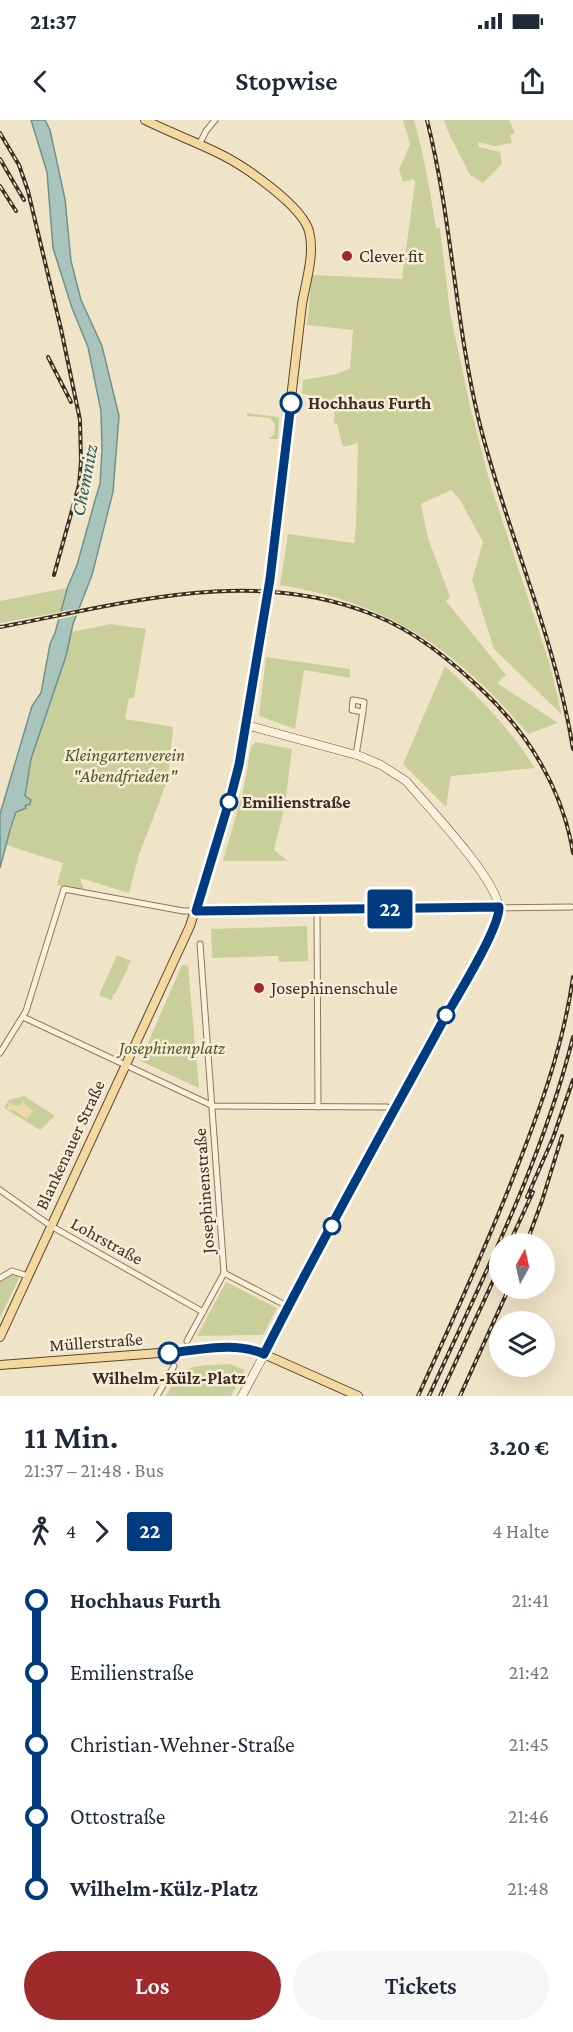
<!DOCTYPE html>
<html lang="de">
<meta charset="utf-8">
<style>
body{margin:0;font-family:"Crimson Pro",serif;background:#f6f6f7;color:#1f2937;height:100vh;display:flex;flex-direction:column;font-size:22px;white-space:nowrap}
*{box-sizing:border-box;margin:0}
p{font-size:20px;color:#747a83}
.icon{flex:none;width:33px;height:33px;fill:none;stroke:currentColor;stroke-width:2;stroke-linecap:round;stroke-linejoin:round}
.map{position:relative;height:1276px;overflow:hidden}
.details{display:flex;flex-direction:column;background:#fff;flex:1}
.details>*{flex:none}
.badge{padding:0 12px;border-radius:4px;font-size:21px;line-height:39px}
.needle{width:39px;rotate:8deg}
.buttons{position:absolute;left:489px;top:1113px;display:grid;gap:12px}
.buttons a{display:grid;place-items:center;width:66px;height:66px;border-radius:50%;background:#fff;box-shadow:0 6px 24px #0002;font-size:30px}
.map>.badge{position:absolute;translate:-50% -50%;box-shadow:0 0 0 3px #fff}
.legs{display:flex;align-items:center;gap:9px;height:66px;padding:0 24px;font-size:20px}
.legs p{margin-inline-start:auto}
.summary{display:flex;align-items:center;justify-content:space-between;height:102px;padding:0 24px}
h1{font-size:33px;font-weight:600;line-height:45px}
.button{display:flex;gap:12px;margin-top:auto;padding:12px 24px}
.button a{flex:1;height:69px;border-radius:36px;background:#9e2a2b;color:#fff;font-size:24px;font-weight:600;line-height:69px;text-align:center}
.button a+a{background:#f6f6f7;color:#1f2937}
ul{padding:0 24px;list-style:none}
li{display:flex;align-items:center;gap:21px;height:72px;font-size:22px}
li i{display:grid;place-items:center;width:9px;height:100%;margin:0 8px;background:currentColor}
li i::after{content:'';width:15px;height:15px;margin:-8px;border:4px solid;border-radius:50%;background:#fff}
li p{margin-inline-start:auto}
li:first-child i{background:linear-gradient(#0000 50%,currentColor 0)}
li:last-child i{background:linear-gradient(currentColor 50%,#0000 0)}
.status{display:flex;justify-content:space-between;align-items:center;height:42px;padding:0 30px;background:#fff;direction:ltr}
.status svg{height:16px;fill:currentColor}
header{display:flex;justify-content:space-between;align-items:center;height:78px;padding:0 24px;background:#fff;font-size:27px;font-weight:600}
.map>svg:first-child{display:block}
</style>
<div class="status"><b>21:37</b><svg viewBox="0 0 49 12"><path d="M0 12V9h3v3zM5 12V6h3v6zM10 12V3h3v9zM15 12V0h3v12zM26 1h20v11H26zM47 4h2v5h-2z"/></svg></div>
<header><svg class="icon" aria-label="back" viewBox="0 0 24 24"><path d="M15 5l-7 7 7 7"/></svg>Stopwise<svg class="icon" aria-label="share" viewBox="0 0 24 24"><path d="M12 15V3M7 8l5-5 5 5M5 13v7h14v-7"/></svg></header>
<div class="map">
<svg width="573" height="1276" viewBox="0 0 573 1276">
<rect width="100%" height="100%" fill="#f0e4c8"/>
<g fill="#c9cf9b">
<path d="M403,0H414C424,36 430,71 436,108H440L450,192L470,286L490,363L550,545L562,595L494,529L472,460L483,422L460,380L451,370L421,384L428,418L450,477L446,481L506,555L497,563L558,603L528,614C458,530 389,483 280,465L288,414L354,423L356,405L358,323L343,327L337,304L334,303L335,283L302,273L303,260L337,254L350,248L353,210L307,205L312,155L402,159L415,63L414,59L403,62L399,50L410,24Z"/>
<path d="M444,0H509L515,13L510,15L512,23L495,26L478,22L479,27L500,32L502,44L483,63L470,55L449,14Z"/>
<path d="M247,293L279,297L278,319H269L274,314L275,305L270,298L247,296Z"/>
<path d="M67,468L61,492L0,503V481Z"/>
<path d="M111,504L146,509L134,578H129L125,599L173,607L168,659L139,735L129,773L80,758L84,770L57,765L63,743L6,725L17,692L26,688C20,649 42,606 54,571C61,551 66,532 71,512Z"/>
<path d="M266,537L350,549V558L304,550L295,609L259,596Z"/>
<path d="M445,546C481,578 509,608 535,648L451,656L446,687L403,644Z"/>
<path d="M255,622L292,629L285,685L274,730L288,741H223L243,671L251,627Z"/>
<path d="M307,806L308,841L279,842L278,836L212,838L211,809Z"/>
<path d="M117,835L131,841L129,845L127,844L128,848L115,874H113L112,881L99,875Z"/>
<path d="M182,845L188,846L199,968L140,941Z"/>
<path d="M24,976L55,996L40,1010L4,988L9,980Z"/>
<path d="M11,1154H21L0,1198V1162Z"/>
<path d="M226,1162L277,1188L263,1215L197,1216Z"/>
<path d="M229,1244L245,1250L231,1276H166C184,1241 193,1247 229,1244Z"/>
</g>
<path fill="#ecd9a5" d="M23,978L24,984L33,991L27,999L13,990H8L7,987L9,983L18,986L22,984Z"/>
<path fill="#a9c4bc" stroke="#6f938a" stroke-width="1.5" d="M31,0H45L50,10L65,79L71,141L81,180L102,226L119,296L113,372L92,455L73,504L66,536L31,639L25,676L31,680L30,684L25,686L26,688L16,692L10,710L0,748V694L32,586L41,573L50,524L55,513L68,466L77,445L96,377L100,364L102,330L101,291L88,227L72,188L53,128L47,52Z"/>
<path fill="#f0e4c8" d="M82,488L79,495L56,500L58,492Z"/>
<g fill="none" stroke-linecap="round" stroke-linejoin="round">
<g stroke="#8d765c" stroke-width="7">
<g id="street">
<path d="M199,25L206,11L215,0"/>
<path d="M356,635C359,617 362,600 364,582L353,580L352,590L363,592"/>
<path d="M317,790L318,987"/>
<path d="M200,824L224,1153"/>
<path d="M23,897L213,986L387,987"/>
<path d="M0,933L26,891L64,769L183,791L571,787"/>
<path d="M0,1070L51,1106L203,1192"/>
<path d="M224,1153L289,1187"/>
<path d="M0,1158L12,1151L28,1156"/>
<path d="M187,1221L224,1153"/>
<path d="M157,1276L174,1246"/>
</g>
</g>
<g stroke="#6f573f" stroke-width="9">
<path id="secondary" d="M242,1276C313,1144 381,1011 454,881C465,862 501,806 499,788C496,758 428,687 406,661L381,645L360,636L246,605"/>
</g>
<g stroke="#5b4430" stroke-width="10">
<g id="primary">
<path d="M0,1217L190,806L232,672L239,645L270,459L302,184C306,161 315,134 309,111C302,86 247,48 224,36C199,23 171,13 145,0"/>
<path d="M0,1245L239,1227L257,1231L358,1276"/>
</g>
</g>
<use href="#street" stroke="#faf1dc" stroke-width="5"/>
<use href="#secondary" stroke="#faf1dc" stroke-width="8"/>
<use href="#primary" stroke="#f3d9a0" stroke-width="8"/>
<g stroke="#3d2e20" stroke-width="4">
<g id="rail">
<path d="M427,0C452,99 455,202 479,301C506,411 555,516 573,629"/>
<path d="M0,13L19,45L28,71L61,209L80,300L81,341L79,365L54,455"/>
<path d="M0,39L24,80"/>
<path d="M0,66L16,91"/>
<path d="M48,237L71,282"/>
<path d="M0,507C124,484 252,445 374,495C415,511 450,540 482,570C528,613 563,670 573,733"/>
<path d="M527,1077L553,1018L573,960"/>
<path d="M509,1124L533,1072"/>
<path d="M526,1124L542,1081L562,1016"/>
<path d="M418,1276C453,1200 488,1123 518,1045C542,984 564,922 573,857"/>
<path d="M429,1276C482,1159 542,1042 573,917"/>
<path d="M440,1276L500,1146"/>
<path d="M460,1276L509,1168"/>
</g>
</g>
<use href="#rail" stroke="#f7eed8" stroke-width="1.5" stroke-dasharray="4.5" stroke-linecap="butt"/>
</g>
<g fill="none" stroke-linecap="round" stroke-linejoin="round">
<g stroke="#fff" stroke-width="14">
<path id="line-1" d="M169,1233C201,1230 234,1221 264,1234C321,1121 383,1011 443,901C456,878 500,808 499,787L196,791L232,672L239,645L270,459L291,283"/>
</g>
<use href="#line-1" stroke="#003b80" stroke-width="9"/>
</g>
<g fill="#9e2a2b" stroke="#f7eed8" stroke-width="2">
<circle cx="347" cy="136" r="6"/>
<circle cx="259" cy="868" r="6"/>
</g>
<g fill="#fff" stroke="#003b80" stroke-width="3">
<circle cx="291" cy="283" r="10"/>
<circle cx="229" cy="682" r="8"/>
<circle cx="446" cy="895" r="8"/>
<circle cx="332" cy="1106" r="8"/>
<circle cx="169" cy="1233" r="10"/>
</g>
<g text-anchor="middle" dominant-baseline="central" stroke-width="5" stroke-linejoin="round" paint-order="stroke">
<g font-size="18" fill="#3d2e20" stroke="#f7eed8" text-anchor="start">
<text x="359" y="136">Clever fit</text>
<text x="271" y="868">Josephinenschule</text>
</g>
<g font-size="18" font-weight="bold" fill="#3d2e20" stroke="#f7eed8" text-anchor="start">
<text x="308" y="283">Hochhaus Furth</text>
<text x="242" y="682">Emilienstraße</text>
<text x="169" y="1258" text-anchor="middle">Wilhelm-Külz-Platz</text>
</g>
<g font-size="18" font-style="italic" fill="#4d5a26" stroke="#f7eed8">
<text x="125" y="635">Kleingartenverein<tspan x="125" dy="21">"Abendfrieden"</tspan></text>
<text x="172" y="928">Josephinenplatz</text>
</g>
<g font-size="18" fill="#3d2e20" stroke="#f7eed8">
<text transform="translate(70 1025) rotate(-65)">Blankenauer Straße</text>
<text transform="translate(204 1071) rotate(-94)">Josephinenstraße</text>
<text transform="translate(107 1121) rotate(29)">Lohrstraße</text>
<text transform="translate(96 1222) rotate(-4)">Müllerstraße</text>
</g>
<g font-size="20" font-style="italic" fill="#2f5d5a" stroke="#f7eed8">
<text transform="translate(84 360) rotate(-79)">Chemnitz</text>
</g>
</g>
</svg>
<div class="buttons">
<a><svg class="needle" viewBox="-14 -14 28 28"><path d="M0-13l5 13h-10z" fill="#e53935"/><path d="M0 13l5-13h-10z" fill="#747a83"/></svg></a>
<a><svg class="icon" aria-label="layers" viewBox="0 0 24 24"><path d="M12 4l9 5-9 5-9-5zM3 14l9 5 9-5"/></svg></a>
</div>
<b class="badge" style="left:390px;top:789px;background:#003b80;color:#fff">22</b>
</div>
<section class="details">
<div class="summary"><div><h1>11 Min.</h1><p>21:37 – 21:48 · Bus</p></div><b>3.20 €</b></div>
<div class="legs"><svg class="icon" aria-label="walk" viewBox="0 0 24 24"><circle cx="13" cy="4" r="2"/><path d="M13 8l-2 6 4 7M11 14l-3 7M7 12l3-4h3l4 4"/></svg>4<svg class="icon" aria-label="forward" viewBox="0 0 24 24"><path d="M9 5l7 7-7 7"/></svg><b class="badge" style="background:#003b80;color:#fff">22</b><p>4 Halte</p></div>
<ul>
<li><i style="color:#003b80"></i><b>Hochhaus Furth</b><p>21:41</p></li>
<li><i style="color:#003b80"></i><span>Emilienstraße</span><p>21:42</p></li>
<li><i style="color:#003b80"></i><span>Christian-Wehner-Straße</span><p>21:45</p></li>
<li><i style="color:#003b80"></i><span>Ottostraße</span><p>21:46</p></li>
<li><i style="color:#003b80"></i><b>Wilhelm-Külz-Platz</b><p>21:48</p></li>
</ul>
<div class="button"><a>Los</a><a>Tickets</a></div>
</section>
